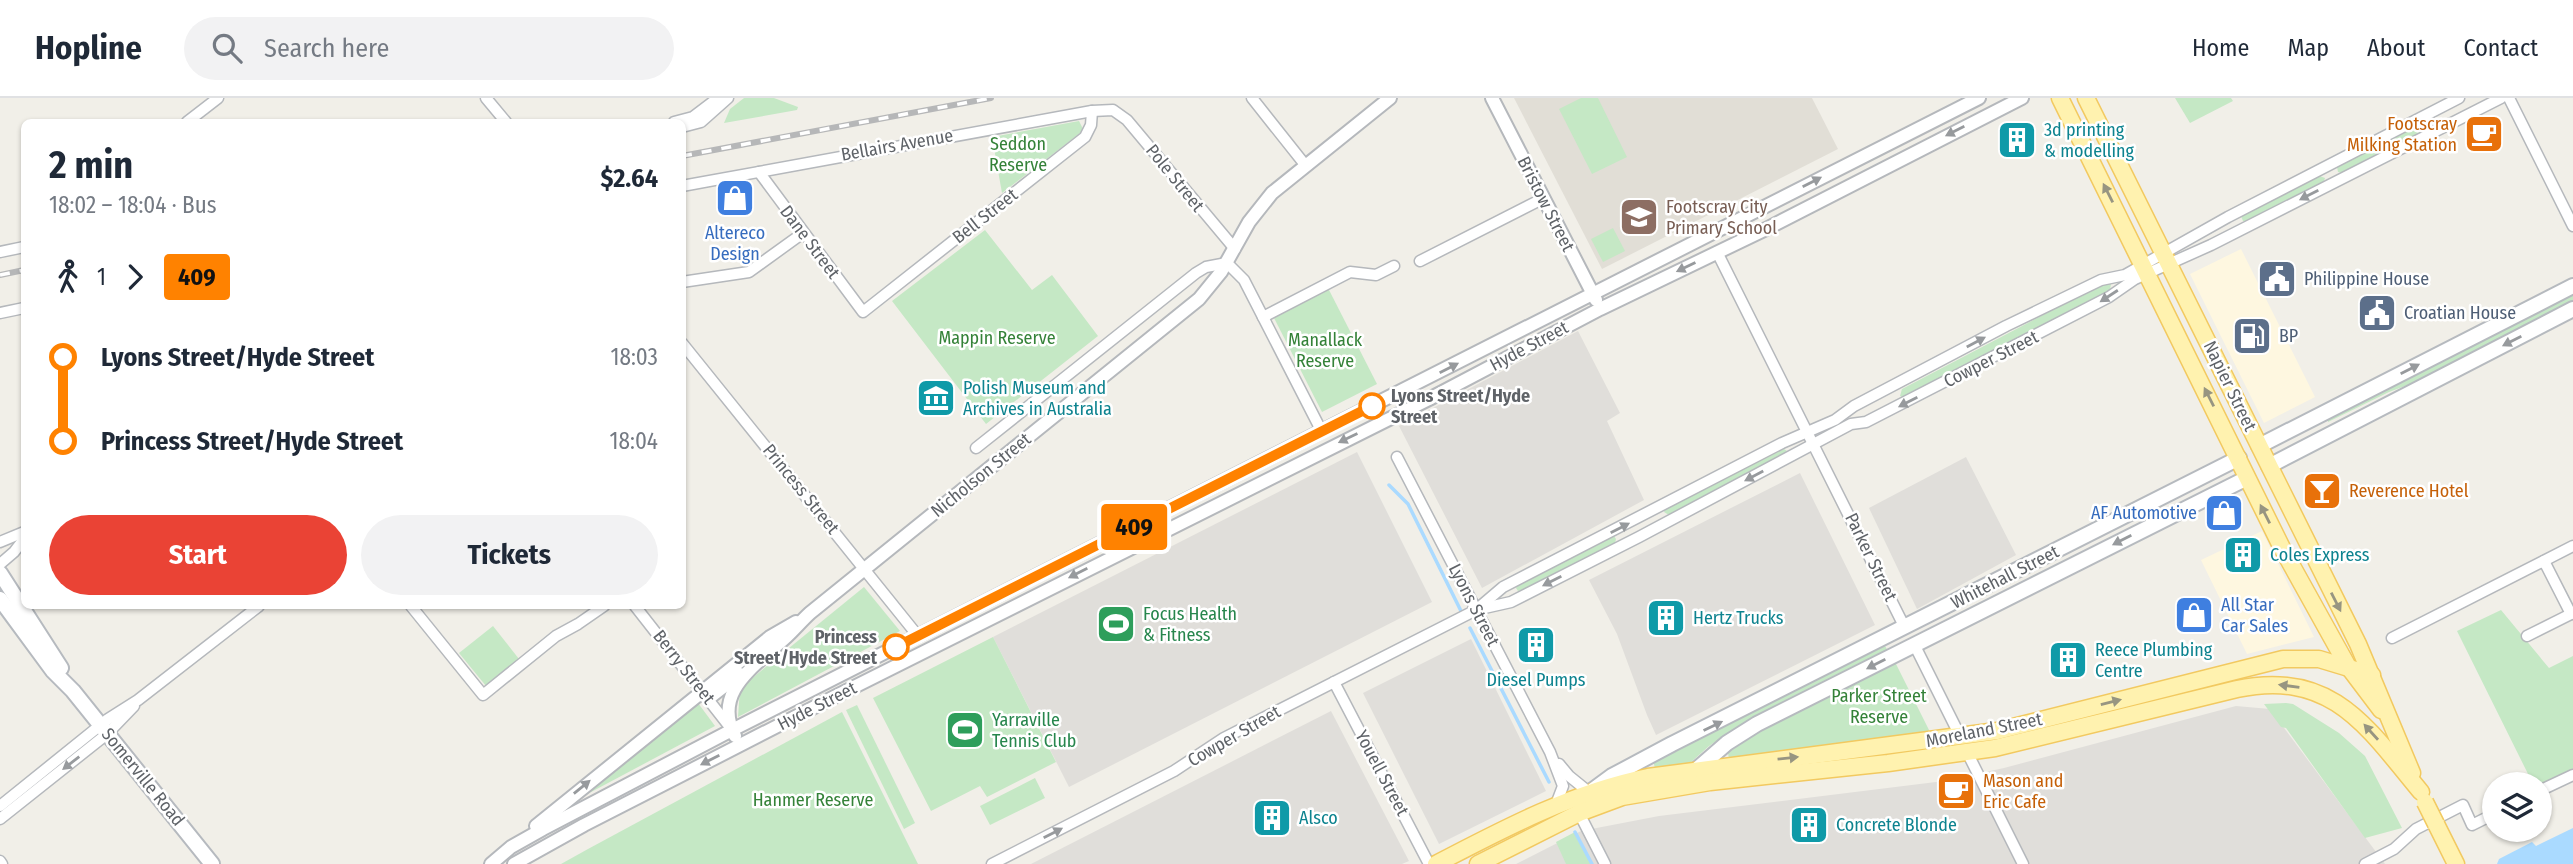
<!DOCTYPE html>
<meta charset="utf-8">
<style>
body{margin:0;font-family:"Fira Sans Condensed",sans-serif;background:#f2f2f3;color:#1f2937;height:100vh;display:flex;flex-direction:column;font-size:26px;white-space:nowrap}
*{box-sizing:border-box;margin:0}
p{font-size:23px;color:#747a83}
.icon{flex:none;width:38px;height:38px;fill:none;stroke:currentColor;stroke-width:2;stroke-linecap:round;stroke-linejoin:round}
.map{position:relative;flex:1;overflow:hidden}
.drawer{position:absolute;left:21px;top:21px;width:665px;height:490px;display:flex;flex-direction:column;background:#fff;border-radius:10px;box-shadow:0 2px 5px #0004}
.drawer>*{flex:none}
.badge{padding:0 14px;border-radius:5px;font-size:24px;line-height:46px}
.fabs{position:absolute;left:2482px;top:674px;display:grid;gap:14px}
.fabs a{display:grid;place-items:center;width:70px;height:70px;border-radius:50%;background:#fff;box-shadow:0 2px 5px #0004;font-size:35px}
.map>.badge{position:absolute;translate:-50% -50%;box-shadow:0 0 0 4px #fff}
.legs{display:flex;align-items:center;gap:10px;height:77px;padding:0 28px;font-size:23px}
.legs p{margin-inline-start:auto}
.headline{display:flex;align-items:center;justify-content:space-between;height:119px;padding:0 28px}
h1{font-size:38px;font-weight:700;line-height:52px}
.action{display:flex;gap:14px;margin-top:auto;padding:14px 28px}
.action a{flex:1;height:80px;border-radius:42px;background:#ea4335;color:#fff;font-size:28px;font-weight:700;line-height:80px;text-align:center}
.action a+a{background:#f2f2f3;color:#1f2937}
ul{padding:0 28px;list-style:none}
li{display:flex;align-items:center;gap:24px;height:84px;font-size:26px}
li i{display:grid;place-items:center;width:10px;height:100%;margin:0 9px;background:currentColor}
li i::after{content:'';width:18px;height:18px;margin:-9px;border:5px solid;border-radius:50%;background:#fff}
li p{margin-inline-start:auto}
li:first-child i{background:linear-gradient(#0000 50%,currentColor 0)}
li:last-child i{background:linear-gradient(currentColor 50%,#0000 0)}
header{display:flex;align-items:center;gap:42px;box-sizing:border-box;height:98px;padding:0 35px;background:#fff;border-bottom:2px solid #e0e1e3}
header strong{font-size:33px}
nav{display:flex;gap:38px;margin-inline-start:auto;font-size:24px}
.search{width:490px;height:63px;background:#f2f2f3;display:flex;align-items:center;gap:18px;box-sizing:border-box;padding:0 24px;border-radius:38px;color:#747a83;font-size:26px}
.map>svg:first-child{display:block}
</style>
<header>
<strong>Hopline</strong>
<div class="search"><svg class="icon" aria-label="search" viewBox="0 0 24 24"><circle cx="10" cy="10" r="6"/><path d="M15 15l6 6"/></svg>Search here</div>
<nav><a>Home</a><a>Map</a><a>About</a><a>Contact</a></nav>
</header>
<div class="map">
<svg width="2573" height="766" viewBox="0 0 2573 766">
<rect width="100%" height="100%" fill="#f1efe8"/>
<g fill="#fef7e0">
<path d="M2241,151L2315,299L2264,325L2190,176Z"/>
<path d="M2262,433L2314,539L2247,556L2201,462Z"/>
</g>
<g fill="#e0deda">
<path d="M1578,233L1620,315L1607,323L1644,402L1482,490L1399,328Z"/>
<path d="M1357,354L1432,504L1069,689L993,539Z"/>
<path d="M1966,359L2016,457L1917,511L1869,410Z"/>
<path d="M1800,375L1875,527L1656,637L1647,617L1617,536L1589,482Z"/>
<path d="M1471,541L1546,693L1439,746L1363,595Z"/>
<path d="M2236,608L2270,611L2385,766H1516L1581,733L1659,718L1944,683L2004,670Z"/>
<path d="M1331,613L1409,763L1402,766H1031Z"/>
</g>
<path fill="#e1ded6" d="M1514,0H1812L1838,51L1602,171Z"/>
<g fill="#c5e8c5">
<path d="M744,0H774L798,9L797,12L724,25L730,11Z"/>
<path d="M1581,0H1598L1627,59L1592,76L1559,11Z"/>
<path d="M2175,0H2231L2233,3L2190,25Z"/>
<path d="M1079,23L1083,31L1079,36L1002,95L992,39Z"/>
<path d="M2416,28L2421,31L2420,36L2343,75L2338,74L2337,69L2340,66Z"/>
<path d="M2317,77L2325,80L2323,86L2250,123H2243L2241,118Z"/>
<path d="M1613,130L1625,153L1603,164L1591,141Z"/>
<path d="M985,132L1032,192L1052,177L1098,238L986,326L892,203Z"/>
<path d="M2106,184L2111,186L2110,192L1907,301L1900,298L1902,291Z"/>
<path d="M1328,190L1377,286L1322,314L1273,218Z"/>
<path d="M2573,196V205L2421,282L2389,294L2328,324V322L2359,305Z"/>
<path d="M1784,351L1787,353L1786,357L1669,417L1664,414L1665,410Z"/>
<path d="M1611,438H1614L1616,441L1615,445L1523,492L1518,493L1516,490L1518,486Z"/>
<path d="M864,489L900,533L738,619L740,590Z"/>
<path d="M2501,512L2549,570L2573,558V673L2539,687L2533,686L2457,533Z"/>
<path d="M493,528L519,561L486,588L459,555Z"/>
<path d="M993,539L1056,664L987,699L980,688L931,713L873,600Z"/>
<path d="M1885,548L1888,553L1728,635L1709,648L1690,665L1655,670L1653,663Z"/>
<path d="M1895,564L1929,632L1928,637L1729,661L1728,655L1758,633Z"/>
<path d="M698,605L715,628L578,701Z"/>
<path d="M2286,605L2293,606L2339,635L2365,658L2402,730L2365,740L2286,630L2281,629L2264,606Z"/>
<path d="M857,607L915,725L904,731L846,612Z"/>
<path d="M842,614L918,766H561L588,751Z"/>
<path d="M1035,680L1045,700L990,727L980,708Z"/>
<path d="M1575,734H1576L1592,766H1566L1556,744Z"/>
</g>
<path fill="#aadaff" d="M2573,730V766H2497L2499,761L2532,744L2536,748Z"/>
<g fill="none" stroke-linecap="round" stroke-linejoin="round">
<g stroke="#aadaff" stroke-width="3.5">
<path d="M1389,387L1408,406L1461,513"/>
<path d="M1470,530L1549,684"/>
<path d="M1575,734L1592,766"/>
</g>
<g stroke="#b5b8bc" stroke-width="13">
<g id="minor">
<path d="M486,0L506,24"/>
<path d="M1252,0L1306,68"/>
<path d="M2509,0L2573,128"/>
<path d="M187,24L218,0"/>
<path d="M674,24L693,19L718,0"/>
<path d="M682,29L701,24L728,0"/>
<path d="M759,74L863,214L1085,39L1091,27L1092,13"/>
<path d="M682,88L1092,13L1113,12L1127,22L1235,151"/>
<path d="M0,154L24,149"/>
<path d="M1717,154L1905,530"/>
<path d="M1420,163L1544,100"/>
<path d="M682,184L749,174L803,135"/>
<path d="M0,215L24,210"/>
<path d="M1263,219L1350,174L1376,177L1394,168"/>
<path d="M682,245L918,538"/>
<path d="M976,350L1196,175L1206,169L1227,165L1244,182L1322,334"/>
<path d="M1397,359L1550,654L1563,688L1555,709"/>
<path d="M0,444L24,434"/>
<path d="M2544,463L2571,516"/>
<path d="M0,466L14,454L24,441"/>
<path d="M411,508L483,597L556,538L578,526L604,508"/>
<path d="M635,508L729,628"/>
<path d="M1480,511L1511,504L1639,439L1851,326L1866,324L2109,199L2135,181L2211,147L2501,0"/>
<path d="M2527,538L2573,515"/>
<path d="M2392,540L2573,448"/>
<path d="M1914,546L1960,638"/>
<path d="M1334,584L1429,766"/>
<path d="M1967,654L2023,766"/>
<path d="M1559,666L1569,678L1590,695"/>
<path d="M2539,693L2573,677"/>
<path d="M0,708L108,621L138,602L259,508"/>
<path d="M1579,715L1605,766"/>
<path d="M0,721L107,636L134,608"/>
<path d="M0,763L2,766"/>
<path d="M992,766L1174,673L1224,640L1476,512L1503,489L1782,345L1835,322L1854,308L2006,228L2101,182L2125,177L2228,119L2459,0"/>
<path d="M2365,766L2394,751L2416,731L2463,707L2472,727L2494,716"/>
</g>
</g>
<g stroke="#b5b8bc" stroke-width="16">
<g id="tertiary">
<path d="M1492,0L1596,202"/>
<path d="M709,600L740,576"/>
<path d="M735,638C713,596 751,571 778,546C790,537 799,525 810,515L1199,201L1221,174L1249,124L1272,95L1390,0"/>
<path d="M536,728L770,539L796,524"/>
<path d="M491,766L511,749L543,731L732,632L1979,0"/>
<path d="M514,766L584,727L836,598L1431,300L1600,211L1766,131L2022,0"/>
</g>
</g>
<g stroke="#b6babf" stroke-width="18">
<g id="secondary">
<path d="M2259,348L2573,188"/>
<path d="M2269,368L2573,211"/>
<path d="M0,475L61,570"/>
<path d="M0,501L53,573L73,593L212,766"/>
<path d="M1696,672L1727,645L1757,626L2247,380"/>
<path d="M1593,692L1612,678L1672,646L2239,360"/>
</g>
</g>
<g stroke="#f2c960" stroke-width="19">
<g id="primary">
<path d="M2060,0L2282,450L2347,567L2381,612"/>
<path d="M2086,0L2358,546L2412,675"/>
<path d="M2436,726L2456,766"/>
<path d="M1436,766C1503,731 1573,694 1648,679L1997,633L2283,561H2319L2372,577"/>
<path d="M1478,766L1579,715L1622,699L1710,684L1888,665L1995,650L2237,591C2332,571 2367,629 2421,694"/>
</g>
</g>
<use href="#minor" stroke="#fff" stroke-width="10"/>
<use href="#tertiary" stroke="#fff" stroke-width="12"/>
<use href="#secondary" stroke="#fff" stroke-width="14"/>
<use href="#primary" stroke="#fff2af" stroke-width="16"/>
<g stroke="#b6b7b8" stroke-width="6">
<g id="rail">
<path d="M682,58L991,0"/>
<path d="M0,177L24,172"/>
</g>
</g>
<use href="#rail" stroke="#fff" stroke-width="3.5" stroke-dasharray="10" stroke-linecap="butt"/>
<g stroke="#f2c960" stroke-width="19" stroke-linecap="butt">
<path id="primary-bridge" d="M2425,704L2436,726"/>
</g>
<use href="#primary-bridge" stroke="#fff2af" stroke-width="16"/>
</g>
<defs><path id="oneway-solid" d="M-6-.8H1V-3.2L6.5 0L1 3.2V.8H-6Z" transform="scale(1.75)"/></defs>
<g fill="#979a9d">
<use href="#oneway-solid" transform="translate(1955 33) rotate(153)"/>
<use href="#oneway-solid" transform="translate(1812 84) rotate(-27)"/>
<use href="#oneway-solid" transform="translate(2309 97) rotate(153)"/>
<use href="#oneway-solid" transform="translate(1686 169) rotate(154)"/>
<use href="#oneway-solid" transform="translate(2109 198) rotate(147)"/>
<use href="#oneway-solid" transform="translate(2512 243) rotate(153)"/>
<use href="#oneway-solid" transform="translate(1976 244) rotate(-28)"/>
<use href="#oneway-solid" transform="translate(1449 270) rotate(-27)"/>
<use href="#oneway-solid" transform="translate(2410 271) rotate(-27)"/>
<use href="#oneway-solid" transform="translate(1908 304) rotate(153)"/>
<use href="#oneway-solid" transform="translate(1348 340) rotate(154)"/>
<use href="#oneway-solid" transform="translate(1754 378) rotate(152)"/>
<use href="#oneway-solid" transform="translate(1620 430) rotate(-27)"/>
<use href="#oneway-solid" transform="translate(2122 442) rotate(153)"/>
<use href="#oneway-solid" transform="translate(1078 475) rotate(153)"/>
<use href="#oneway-solid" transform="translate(1552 483) rotate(153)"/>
<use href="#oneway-solid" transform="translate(1876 566) rotate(153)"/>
<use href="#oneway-solid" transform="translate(1713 628) rotate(-26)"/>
<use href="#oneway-solid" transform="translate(710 662) rotate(153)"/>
<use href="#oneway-solid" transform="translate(71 665) rotate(142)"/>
<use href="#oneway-solid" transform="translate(582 689) rotate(-39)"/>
<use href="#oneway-solid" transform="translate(1053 735) rotate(-27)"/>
</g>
<g fill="#979581">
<use href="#oneway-solid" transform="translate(2108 95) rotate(-117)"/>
<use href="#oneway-solid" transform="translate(2209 299) rotate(-117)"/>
<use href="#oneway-solid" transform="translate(2265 416) rotate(-117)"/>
<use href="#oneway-solid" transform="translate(2336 504) rotate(63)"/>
<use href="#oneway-solid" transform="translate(2289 588) rotate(-172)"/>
<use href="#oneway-solid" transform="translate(2111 604) rotate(-14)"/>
<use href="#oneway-solid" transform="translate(2371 634) rotate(-132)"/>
<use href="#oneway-solid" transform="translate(1788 660) rotate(-6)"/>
</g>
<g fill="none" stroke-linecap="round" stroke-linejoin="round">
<g stroke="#fff" stroke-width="16">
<path id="line-1" d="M896,549L1372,308"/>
</g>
<use href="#line-1" stroke="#ff8200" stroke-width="10"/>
</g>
<defs>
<g id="cafe-square" transform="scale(2.0125)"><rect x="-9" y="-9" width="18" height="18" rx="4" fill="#e8710a" stroke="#fff"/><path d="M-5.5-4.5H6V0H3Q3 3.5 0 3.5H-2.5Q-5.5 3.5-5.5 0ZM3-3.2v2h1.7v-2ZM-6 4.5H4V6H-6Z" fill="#fff"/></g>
<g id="building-square" transform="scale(2.0125)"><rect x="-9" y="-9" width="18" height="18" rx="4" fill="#0f9aa8" stroke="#fff"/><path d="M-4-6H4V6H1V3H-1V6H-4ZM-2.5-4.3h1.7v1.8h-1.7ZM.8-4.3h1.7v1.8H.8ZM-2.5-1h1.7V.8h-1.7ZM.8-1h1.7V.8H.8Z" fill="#fff"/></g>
<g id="shop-square" transform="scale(2.0125)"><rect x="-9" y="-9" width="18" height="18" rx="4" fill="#3f7fe0" stroke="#fff"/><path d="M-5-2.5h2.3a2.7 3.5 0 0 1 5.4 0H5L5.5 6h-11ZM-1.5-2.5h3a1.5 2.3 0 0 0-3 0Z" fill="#fff"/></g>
<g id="school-square" transform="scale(2.0125)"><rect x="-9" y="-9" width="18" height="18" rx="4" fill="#8d6e63" stroke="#fff"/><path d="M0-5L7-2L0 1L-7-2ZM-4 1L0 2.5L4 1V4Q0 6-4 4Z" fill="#fff"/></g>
<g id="civic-square" transform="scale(2.0125)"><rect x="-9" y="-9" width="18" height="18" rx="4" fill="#5c6f8a" stroke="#fff"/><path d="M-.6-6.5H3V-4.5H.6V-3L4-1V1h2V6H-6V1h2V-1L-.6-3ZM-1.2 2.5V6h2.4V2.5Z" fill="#fff"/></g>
<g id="fuel-square" transform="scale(2.0125)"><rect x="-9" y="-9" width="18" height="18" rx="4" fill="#5c6f8a" stroke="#fff"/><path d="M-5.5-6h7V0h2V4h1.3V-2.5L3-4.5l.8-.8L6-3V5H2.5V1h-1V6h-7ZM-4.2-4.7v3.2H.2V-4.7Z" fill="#fff"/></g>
<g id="museum-square" transform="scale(2.0125)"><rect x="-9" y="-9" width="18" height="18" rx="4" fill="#0f9aa8" stroke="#fff"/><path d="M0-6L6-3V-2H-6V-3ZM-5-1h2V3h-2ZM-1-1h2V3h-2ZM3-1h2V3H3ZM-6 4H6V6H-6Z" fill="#fff"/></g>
<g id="bar-square" transform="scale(2.0125)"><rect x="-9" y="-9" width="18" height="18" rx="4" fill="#e8710a" stroke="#fff"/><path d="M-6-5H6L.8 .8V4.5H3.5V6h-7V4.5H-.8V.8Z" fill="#fff"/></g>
<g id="stadium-square" transform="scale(2.0125)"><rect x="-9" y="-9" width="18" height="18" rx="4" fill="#2e9e5b" stroke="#fff"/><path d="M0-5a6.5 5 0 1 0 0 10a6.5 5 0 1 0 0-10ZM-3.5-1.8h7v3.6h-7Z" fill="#fff"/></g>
</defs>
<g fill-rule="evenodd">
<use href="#cafe-square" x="2484" y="36"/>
<use href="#building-square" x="2017" y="42"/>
<use href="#shop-square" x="735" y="100"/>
<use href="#school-square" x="1639" y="119"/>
<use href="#civic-square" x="2277" y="181"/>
<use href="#civic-square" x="2377" y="215"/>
<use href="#fuel-square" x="2252" y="238"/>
<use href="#museum-square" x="936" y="300"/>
<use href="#bar-square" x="2322" y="393"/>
<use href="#shop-square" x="2224" y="415"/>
<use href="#building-square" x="2243" y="457"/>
<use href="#shop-square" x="2194" y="517"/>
<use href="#building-square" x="1666" y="520"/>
<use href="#stadium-square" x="1116" y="526"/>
<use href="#building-square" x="1536" y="547"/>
<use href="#building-square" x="2068" y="562"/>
<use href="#stadium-square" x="965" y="632"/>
<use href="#cafe-square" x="1956" y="693"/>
<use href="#building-square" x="1272" y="720"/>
<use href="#building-square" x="1809" y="727"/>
</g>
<g fill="#fff" stroke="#ff8200" stroke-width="3.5">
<circle cx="1372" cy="308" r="12"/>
<circle cx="896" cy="549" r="12"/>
</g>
<g text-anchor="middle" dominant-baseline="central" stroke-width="5" stroke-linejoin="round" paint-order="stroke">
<g font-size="18" fill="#c56008" stroke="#fff" text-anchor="start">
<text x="2457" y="26" text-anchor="end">Footscray<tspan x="2457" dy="21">Milking Station</tspan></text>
<text x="2349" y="393">Reverence Hotel</text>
<text x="1983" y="683">Mason and<tspan x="1983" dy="21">Eric Cafe</tspan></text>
</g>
<g font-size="18" fill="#0d838f" stroke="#fff" text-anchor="start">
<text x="2044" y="32">3d printing<tspan x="2044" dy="21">&amp; modelling</tspan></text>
<text x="963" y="290">Polish Museum and<tspan x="963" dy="21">Archives in Australia</tspan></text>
<text x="2270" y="457">Coles Express</text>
<text x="1693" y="520">Hertz Trucks</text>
<text x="2095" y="552">Reece Plumbing<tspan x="2095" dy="21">Centre</tspan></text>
<text x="1536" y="582" text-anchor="middle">Diesel Pumps</text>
<text x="1299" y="720">Alsco</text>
<text x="1836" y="727">Concrete Blonde</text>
</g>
<g font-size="18" fill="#348238" stroke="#fff">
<text x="1018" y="46">Seddon<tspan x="1018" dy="21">Reserve</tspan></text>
<text x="997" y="240">Mappin Reserve</text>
<text x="1325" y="242">Manallack<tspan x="1325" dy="21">Reserve</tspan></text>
<text x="1879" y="598">Parker Street<tspan x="1879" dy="21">Reserve</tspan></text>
<text x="813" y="702">Hanmer Reserve</text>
</g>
<g font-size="18" fill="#5f6368" stroke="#fff">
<text transform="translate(897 47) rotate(-10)">Bellairs Avenue</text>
<text transform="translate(1175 80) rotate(51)">Pole Street</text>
<text transform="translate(1546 106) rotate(63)">Bristow Street</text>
<text transform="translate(985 118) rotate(-38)">Bell Street</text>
<text transform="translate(810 144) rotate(53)">Dane Street</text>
<text transform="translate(1529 248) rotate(-28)">Hyde Street</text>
<text transform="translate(1991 261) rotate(-27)">Cowper Street</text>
<text transform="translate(2230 288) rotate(64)">Napier Street</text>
<text transform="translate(981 377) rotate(-39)">Nicholson Street</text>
<text transform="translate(801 391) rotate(51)">Princess Street</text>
<text transform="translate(1871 459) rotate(64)">Parker Street</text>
<text transform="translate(2005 479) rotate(-27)">Whitehall Street</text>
<text transform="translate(1474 507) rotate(63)">Lyons Street</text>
<text transform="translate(684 569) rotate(52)">Berry Street</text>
<text transform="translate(817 608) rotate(-27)">Hyde Street</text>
<text transform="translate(1984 632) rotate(-11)">Moreland Street</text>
<text transform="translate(1234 638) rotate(-30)">Cowper Street</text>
<text transform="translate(1382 675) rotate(62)">Youell Street</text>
<text transform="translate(143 679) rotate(51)">Somerville Road</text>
</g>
<g font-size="18" fill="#785e54" stroke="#fff" text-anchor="start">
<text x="1666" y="109">Footscray City<tspan x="1666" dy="21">Primary School</tspan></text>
</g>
<g font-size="18" fill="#366cbe" stroke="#fff">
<text x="735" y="135">Altereco<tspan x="735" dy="21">Design</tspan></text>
<text x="2197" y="415" text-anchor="end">AF Automotive</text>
<text x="2221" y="507" text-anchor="start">All Star<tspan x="2221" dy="21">Car Sales</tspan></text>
</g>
<g font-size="18" fill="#4e5e75" stroke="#fff" text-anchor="start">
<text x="2304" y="181">Philippine House</text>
<text x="2404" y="215">Croatian House</text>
<text x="2279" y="238">BP</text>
</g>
<g font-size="18" font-weight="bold" fill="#5f6368" stroke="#fff" text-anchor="start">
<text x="1391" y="298">Lyons Street/Hyde<tspan x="1391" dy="21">Street</tspan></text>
<text x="877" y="539" text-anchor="end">Princess<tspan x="877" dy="21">Street/Hyde Street</tspan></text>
</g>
<g font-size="18" fill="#27864d" stroke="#fff" text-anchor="start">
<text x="1143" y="516">Focus Health<tspan x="1143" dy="21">&amp; Fitness</tspan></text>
<text x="992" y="622">Yarraville<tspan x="992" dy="21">Tennis Club</tspan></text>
</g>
</g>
</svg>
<div class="fabs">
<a><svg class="icon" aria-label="layers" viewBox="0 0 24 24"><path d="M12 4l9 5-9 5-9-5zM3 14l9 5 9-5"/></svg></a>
</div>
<b class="badge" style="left:1134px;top:429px;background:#ff8200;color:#111">409</b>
<section class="drawer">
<div class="headline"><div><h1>2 min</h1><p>18:02 – 18:04 · Bus</p></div><b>$2.64</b></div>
<div class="legs"><svg class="icon" aria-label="walk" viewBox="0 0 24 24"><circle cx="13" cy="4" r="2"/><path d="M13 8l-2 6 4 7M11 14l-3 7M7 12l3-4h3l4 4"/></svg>1<svg class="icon" aria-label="forward" viewBox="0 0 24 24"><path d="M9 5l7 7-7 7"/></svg><b class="badge" style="background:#ff8200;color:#111">409</b></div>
<ul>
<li><i style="color:#ff8200"></i><b>Lyons Street/Hyde Street</b><p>18:03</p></li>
<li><i style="color:#ff8200"></i><b>Princess Street/Hyde Street</b><p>18:04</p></li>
</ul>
<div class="action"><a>Start</a><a>Tickets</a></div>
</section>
</div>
